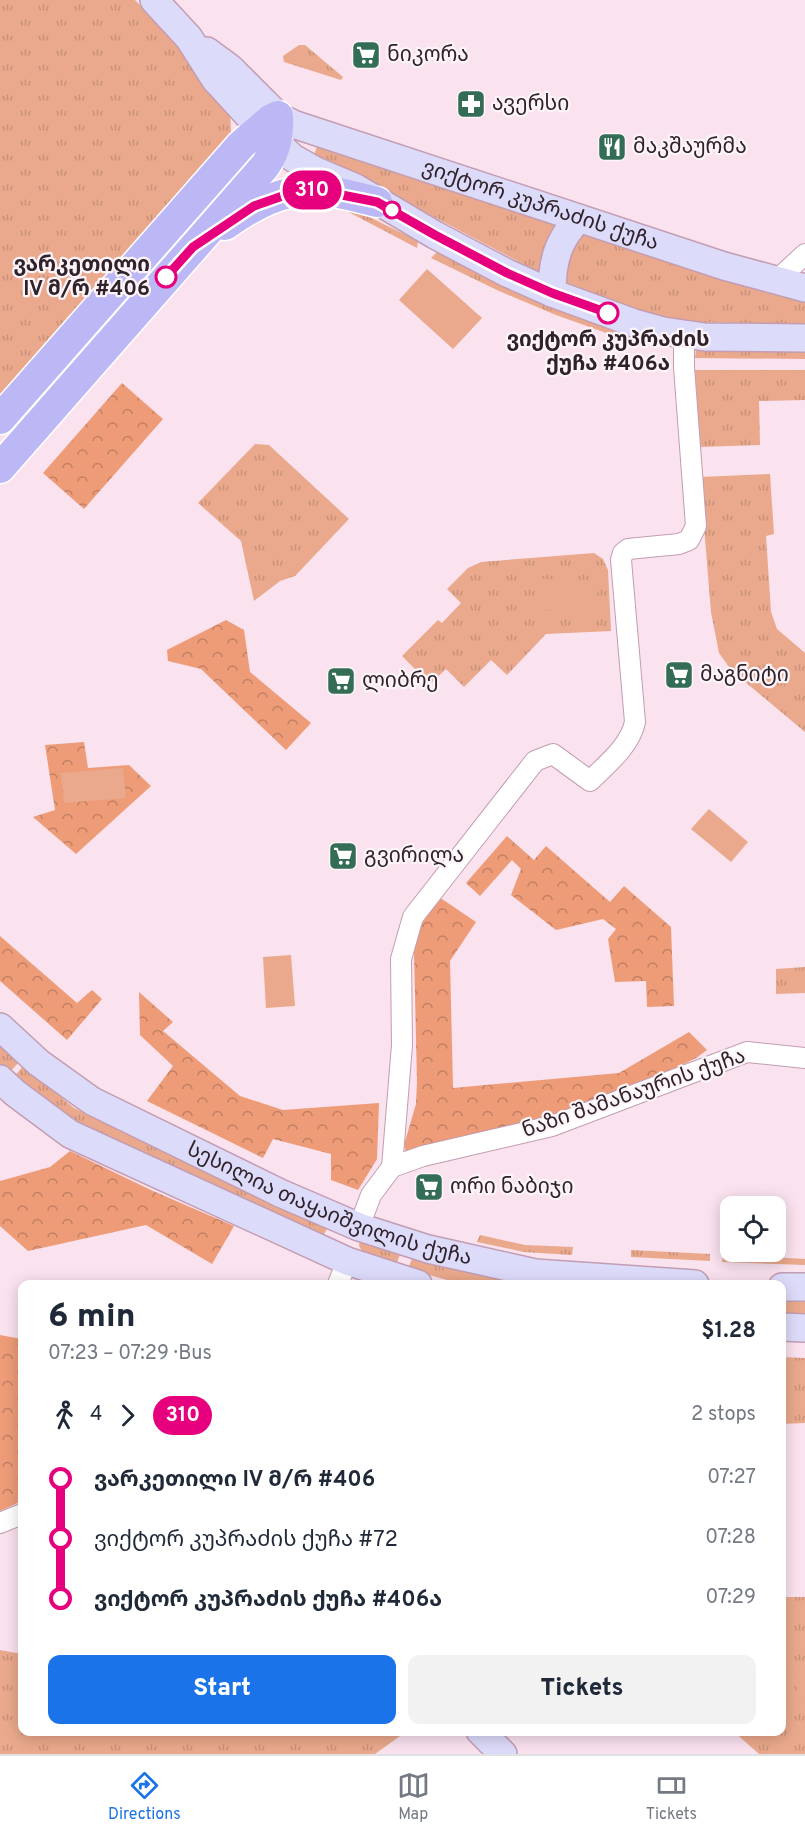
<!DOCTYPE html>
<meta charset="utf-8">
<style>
body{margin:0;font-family:Overpass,"Noto Sans Georgian",sans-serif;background:#f2f2f3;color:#1f2937;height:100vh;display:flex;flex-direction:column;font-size:22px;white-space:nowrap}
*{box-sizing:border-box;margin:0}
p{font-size:20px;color:#747a83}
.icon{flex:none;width:33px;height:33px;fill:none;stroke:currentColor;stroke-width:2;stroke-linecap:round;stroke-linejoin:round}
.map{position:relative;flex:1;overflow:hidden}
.sheet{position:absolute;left:18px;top:1280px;width:768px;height:456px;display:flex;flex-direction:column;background:#fff;border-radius:12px;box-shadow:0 3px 15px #0003}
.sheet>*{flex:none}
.badge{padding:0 12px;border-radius:20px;font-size:21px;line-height:39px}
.controls{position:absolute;left:720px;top:1196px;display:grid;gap:12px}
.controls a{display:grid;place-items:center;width:66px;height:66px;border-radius:12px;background:#fff;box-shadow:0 3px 15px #0003;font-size:30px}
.map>.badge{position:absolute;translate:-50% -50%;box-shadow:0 0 0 3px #fff}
.legs{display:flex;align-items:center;gap:9px;height:66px;padding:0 30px;font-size:20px}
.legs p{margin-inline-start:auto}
.summary{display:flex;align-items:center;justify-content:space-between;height:102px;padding:0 30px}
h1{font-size:33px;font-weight:800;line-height:45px}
.cta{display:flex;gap:12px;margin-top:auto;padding:12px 30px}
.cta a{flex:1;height:69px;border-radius:12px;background:#1a73e8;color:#fff;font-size:24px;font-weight:800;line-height:69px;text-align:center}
.cta a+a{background:#f2f2f3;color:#1f2937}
ul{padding:0 30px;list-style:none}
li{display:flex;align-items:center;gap:21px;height:60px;font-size:22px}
li i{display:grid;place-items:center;width:9px;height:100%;margin:0 8px;background:currentColor}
li i::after{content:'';width:15px;height:15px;margin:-8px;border:4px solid;border-radius:50%;background:#fff}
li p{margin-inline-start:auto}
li:first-child i{background:linear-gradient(#0000 50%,currentColor 0)}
li:last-child i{background:linear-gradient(currentColor 50%,#0000 0)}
.tabs{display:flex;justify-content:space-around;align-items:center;height:84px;border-top:2px solid #e0e1e3;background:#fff;font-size:16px;color:#747a83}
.tabs a{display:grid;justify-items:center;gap:3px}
.tabs .selected{color:#1a73e8}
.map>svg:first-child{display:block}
</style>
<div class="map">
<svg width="805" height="1754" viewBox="0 0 805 1754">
<defs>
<pattern id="grass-tufts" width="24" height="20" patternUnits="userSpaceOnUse" patternTransform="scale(1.5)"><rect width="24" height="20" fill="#eaa98c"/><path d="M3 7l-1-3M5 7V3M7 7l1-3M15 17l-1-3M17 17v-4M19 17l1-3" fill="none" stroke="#c99179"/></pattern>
<pattern id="forest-crowns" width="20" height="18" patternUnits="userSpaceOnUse" patternTransform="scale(1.5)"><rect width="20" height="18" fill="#ee9c78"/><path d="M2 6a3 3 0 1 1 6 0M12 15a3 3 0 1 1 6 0" fill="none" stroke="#c17f63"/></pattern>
</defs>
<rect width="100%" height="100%" fill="#fae2ef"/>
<g fill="url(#grass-tufts)">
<path d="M0,0H135L201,70L230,108L231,133L0,396Z"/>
<path d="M299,45H305L343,77L341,80L284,62L283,56Z"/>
<path d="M317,146L561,223L542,274L419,209L313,159Z"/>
<path d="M339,202L418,241L417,248L339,207Z"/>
<path d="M581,234L711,276L805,301V324L687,322L637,314L565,284L567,255Z"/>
<path d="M437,252L497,282L640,337L637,344L556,315L499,291L431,258Z"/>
<path d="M696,349L805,351V359L695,358Z"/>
<path d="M695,370H805V400L759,401L760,445L700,447Z"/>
<path d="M255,444L269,445L349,519L295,576L280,581L254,601L241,541L198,503Z"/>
<path d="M770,474L774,534L766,536L771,612L777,629L805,653V732L732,671L719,653L711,612L700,477Z"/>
<path d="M594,553L603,559L608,570L611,631L546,634L507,675L491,660L464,687L446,669L430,684L402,656L438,620L442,623L461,603L447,589L468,568L481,562Z"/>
<path d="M805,967V993L776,994V969Z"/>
<path d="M0,1045L19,1062L9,1073L0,1065Z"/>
<path d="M23,1066L74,1108L234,1185L326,1223L327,1229L324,1234L320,1235L74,1126L14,1077Z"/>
<path d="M480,1235L525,1245L573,1247L572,1255L524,1252L477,1242Z"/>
<path d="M360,1239L401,1252L396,1265L362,1251L359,1246Z"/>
<path d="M631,1250L710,1254V1261L631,1257Z"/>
<path d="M723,1254L805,1259V1265L722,1262Z"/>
<path d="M413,1256L545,1284H461L408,1269Z"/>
<path d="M782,1296L805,1297V1314L782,1313Z"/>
<path d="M782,1357L805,1358V1423L782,1424Z"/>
<path d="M782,1597H805V1754H759L733,1731H782Z"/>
<path d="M0,1650L22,1654V1731H407L375,1754H0Z"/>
</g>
<g fill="url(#forest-crowns)">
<path d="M122,383L163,419L84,509L43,473Z"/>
<path d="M226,620L244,630L250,672L311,723L286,750L201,669L168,661L167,650Z"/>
<path d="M84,742L88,768L129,765L151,786L76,854L33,817L55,810L45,745Z"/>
<path d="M507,836L534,860L546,846L610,902L624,886L671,927L674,1006L647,1007L646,981L615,982L608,939L616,929L603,919L556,930L511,895L521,869L512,860L480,896L466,883Z"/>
<path d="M439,897L476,922L450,961L453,1088L619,1073L689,1032L707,1050L696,1058L609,1102L406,1152L404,1145L416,1104L417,1082L414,952L420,927Z"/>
<path d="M0,936L77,1003L92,990L102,999L67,1040L0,981Z"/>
<path d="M139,992L173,1022L163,1031L240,1096L283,1110L379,1103L377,1159L358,1190L331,1180V1154L273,1139L263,1158L147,1101L173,1066L140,1035Z"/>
<path d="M70,1151L153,1191L234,1226L212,1264L146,1225L28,1251L0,1226V1181L50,1167Z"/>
<path d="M0,1335L22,1339V1501L0,1511Z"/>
</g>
<g fill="#eaa98c">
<path d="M427,269L482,318L453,349L399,300Z"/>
<path d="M540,579L597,580L598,611L539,610Z"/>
<path d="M123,768L126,798L64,803L61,773Z"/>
<path d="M709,809L748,842L731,862L691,829Z"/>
<path d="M291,955L295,1006L266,1008L263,957Z"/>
<path d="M805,1667V1718L794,1670Z"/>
</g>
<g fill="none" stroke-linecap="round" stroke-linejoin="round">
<g stroke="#c39db2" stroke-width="22">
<g id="street">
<path d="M776,281L805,254"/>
<path d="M392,1167L402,1045L401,959L413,917L535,761L553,754L590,781C607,764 630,746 635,722L621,560L623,553L628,549L679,544L689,540L696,526L684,367V335"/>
<path d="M359,1227L371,1195L392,1167L423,1156L552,1126L747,1052L805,1058"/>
<path d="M338,1284L347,1261"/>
<path d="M0,1523L22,1514"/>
</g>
</g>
<g stroke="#c39db2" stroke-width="30">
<g id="secondary">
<path d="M154,0L189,38L215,79L260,128L293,158L316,171L356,188L435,235L507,273L552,293L634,323L663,331L705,337L805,338"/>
<path id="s1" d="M207,51L230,68L278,116L293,124L724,266L805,288"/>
<path d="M552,293C552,263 557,240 579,219"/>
<path id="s2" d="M0,1027L39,1063L92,1101L280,1193L359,1227L428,1249L535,1273L695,1284"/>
<path d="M0,1079L15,1093L70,1134L347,1261L418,1284"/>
<path d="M782,1287H805"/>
<path d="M782,1327L805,1328"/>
<path d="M480,1731L503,1754"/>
</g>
</g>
<g stroke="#fff" stroke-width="33">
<g id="primary">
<path d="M225,225C252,206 282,189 316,190C336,191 357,197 377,202"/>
<path d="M0,419L241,145L270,120L278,116C279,135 276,150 265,166L0,468"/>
</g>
</g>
<use href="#street" stroke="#fff" stroke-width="20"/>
<use href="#secondary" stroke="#dddbfa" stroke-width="27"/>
<use href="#primary" stroke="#bbb8f5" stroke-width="30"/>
</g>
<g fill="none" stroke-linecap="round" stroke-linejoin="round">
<g stroke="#fff" stroke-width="14">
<path id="line-1" d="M166,277L193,247L254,206L291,193L317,190L377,202L435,235L507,273L552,293L608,313"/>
</g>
<use href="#line-1" stroke="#e6007e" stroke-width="9"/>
</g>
<defs>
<g id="supermarket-square" transform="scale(1.5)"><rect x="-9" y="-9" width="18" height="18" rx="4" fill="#346d55" stroke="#fdf4f9"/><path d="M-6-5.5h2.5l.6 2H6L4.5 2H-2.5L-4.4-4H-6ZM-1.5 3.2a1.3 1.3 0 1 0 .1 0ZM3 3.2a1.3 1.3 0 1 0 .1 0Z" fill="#fff"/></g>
<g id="pharmacy-square" transform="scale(1.5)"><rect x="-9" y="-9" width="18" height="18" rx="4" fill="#346d55" stroke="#fdf4f9"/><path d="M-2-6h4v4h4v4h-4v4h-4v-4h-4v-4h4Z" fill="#fff"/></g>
<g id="restaurant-square" transform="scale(1.5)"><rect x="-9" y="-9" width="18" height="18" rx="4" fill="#346d55" stroke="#fdf4f9"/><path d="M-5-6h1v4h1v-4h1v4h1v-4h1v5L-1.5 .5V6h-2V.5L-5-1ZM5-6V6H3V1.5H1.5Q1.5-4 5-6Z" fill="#fff"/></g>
</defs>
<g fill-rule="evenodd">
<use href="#supermarket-square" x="366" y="55"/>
<use href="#pharmacy-square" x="471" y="104"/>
<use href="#restaurant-square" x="612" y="147"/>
<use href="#supermarket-square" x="679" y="675"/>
<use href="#supermarket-square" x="341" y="681"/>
<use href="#supermarket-square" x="343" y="856"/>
<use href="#supermarket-square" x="429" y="1187"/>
</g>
<g fill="#fff" stroke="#e6007e" stroke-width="3">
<circle cx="392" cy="210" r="8"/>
<circle cx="166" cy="277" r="10"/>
<circle cx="608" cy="313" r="10"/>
</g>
<g text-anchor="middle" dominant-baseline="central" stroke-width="4.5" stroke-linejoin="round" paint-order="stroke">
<g font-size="21" fill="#30222a" stroke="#fdf4f9" text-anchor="start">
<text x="387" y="55">ნიკორა</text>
<text x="492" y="104">ავერსი</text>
<text x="633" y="147">მაკშაურმა</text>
<text x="700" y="675">მაგნიტი</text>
<text x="362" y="681">ლიბრე</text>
<text x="364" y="856">გვირილა</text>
<text x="450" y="1187">ორი ნაბიჯი</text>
</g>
<g font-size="21" fill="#30222a" stroke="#fdf4f9">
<text stroke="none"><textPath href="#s1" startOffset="374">ვიქტორ კუპრაძის ქუჩა</textPath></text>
<text transform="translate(634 1094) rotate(-19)">ნაზი შამანაურის ქუჩა</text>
<text stroke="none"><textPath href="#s2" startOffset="378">სესილია თაყაიშვილის ქუჩა</textPath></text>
</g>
<g font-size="21" font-weight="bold" fill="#30222a" stroke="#fdf4f9" text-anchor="end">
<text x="150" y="265">ვარკეთილი<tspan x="150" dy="24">IV მ/რ #406</tspan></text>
<text x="608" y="340" text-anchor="middle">ვიქტორ კუპრაძის<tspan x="608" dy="24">ქუჩა #406ა</tspan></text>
</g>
</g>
</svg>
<div class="controls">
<a><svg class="icon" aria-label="locate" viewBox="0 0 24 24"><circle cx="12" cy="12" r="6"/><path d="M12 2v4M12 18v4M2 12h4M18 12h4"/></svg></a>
</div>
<b class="badge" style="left:312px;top:190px;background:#e6007e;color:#fff">310</b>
<section class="sheet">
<div class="summary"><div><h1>6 min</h1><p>07:23 – 07:29 · Bus</p></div><b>$1.28</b></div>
<div class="legs"><svg class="icon" aria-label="walk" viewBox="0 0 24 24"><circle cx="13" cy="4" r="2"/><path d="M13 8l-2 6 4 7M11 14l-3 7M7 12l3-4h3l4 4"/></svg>4<svg class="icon" aria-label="forward" viewBox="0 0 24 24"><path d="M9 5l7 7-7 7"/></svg><b class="badge" style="background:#e6007e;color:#fff">310</b><p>2 stops</p></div>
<ul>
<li><i style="color:#e6007e"></i><b>ვარკეთილი IV მ/რ #406</b><p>07:27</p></li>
<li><i style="color:#e6007e"></i><span>ვიქტორ კუპრაძის ქუჩა #72</span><p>07:28</p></li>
<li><i style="color:#e6007e"></i><b>ვიქტორ კუპრაძის ქუჩა #406ა</b><p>07:29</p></li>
</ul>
<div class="cta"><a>Start</a><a>Tickets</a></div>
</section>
</div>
<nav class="tabs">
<a class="selected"><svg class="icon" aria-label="directions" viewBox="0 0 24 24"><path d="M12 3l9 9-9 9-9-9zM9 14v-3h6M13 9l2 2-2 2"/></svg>Directions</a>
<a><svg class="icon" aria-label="map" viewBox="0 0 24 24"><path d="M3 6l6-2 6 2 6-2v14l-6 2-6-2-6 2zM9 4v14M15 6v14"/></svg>Map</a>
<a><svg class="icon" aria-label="tickets" viewBox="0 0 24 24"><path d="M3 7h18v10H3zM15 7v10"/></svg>Tickets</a>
</nav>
